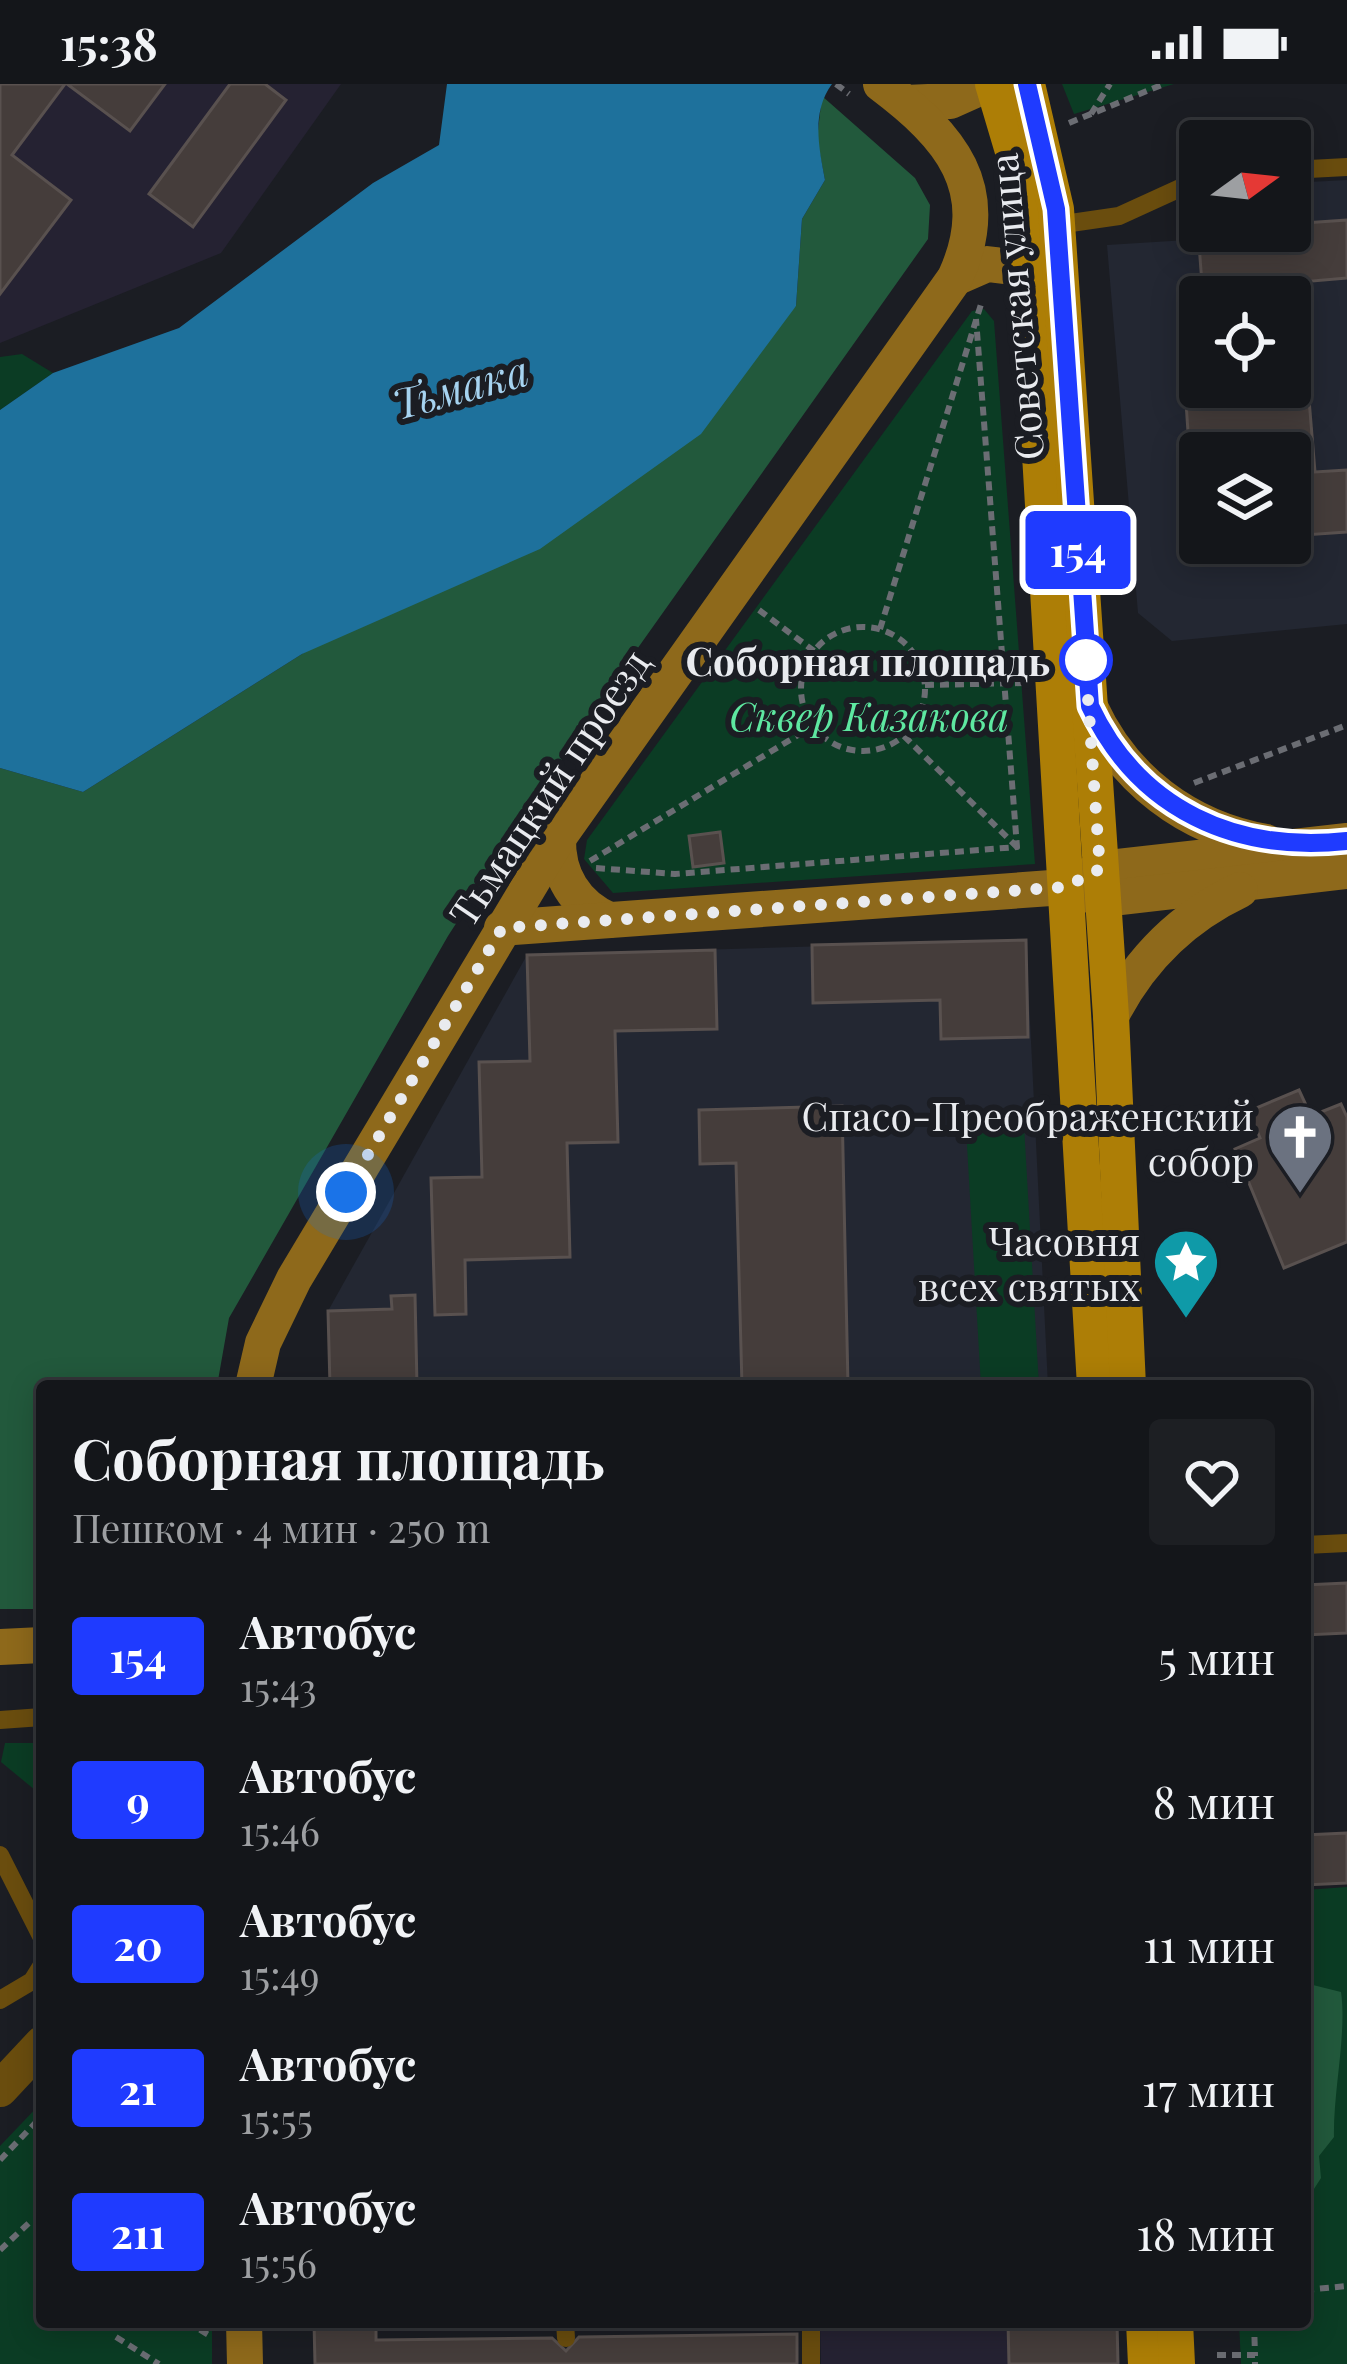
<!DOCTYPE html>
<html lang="ru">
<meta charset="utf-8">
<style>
body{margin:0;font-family:"Playfair Display",serif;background:#1d1f23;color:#f1f3f6;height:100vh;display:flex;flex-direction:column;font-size:45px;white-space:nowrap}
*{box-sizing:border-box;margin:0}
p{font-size:39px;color:#9d9fa2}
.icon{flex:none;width:66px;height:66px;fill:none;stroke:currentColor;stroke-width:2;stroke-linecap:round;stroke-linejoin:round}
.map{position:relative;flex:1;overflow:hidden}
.panel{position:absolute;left:36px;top:1296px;width:1275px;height:948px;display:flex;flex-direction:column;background:#14161a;border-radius:12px;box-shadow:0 6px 30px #0003,0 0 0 3px #333539}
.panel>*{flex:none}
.badge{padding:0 24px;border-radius:9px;font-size:42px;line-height:78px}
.needle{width:78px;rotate:75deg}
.buttons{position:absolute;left:1179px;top:36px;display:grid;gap:24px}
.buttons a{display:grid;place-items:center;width:132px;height:132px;border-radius:12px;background:#14161a;box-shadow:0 6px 30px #0003,0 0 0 3px #333539;font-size:60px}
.you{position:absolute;width:60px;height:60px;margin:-30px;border:9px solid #fff;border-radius:50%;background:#1a73e8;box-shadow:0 0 0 18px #1a73e833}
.map>.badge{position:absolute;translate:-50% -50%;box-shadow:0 0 0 6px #fff}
.round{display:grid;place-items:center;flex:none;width:126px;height:126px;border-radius:12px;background:#1d1f23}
.headline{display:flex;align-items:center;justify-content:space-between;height:204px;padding:0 36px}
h1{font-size:57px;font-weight:700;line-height:90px}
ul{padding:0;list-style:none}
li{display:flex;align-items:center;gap:36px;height:144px;padding:0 36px}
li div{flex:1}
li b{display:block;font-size:45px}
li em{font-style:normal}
li .badge{min-width:132px;font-weight:700;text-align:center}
.status{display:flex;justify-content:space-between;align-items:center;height:84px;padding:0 60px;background:#14161a;direction:ltr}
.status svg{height:33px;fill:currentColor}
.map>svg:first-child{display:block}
</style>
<div class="status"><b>15:38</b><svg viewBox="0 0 49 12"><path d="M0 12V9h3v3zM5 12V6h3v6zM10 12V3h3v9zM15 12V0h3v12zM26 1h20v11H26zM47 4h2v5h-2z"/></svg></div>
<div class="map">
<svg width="1347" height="2280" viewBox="0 0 1347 2280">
<rect width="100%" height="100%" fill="#1b1d23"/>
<g fill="#252232">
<path d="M0,0H341L221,169L0,259Z"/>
<path d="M820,2238H1117L1118,2280H821Z"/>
</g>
<g fill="#232732" fill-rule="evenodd">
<path d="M1347,96V540L1172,557L1138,529L1107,161L1187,156L1195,103L1200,102V147H1290V99ZM1200,213H1290V303H1200ZM1200,369H1290V459H1200Z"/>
<path d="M1026,856L1048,1302H330L328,1227L527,871Z"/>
</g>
<g fill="#0b3c24">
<path d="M1062,0H1174L1074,30Z"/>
<path d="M984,225L994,237L1035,780L613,809L584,775L587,756L972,227Z"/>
<path d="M22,270L53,289L0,326V273Z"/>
<path d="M1023,1024L1039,1302H981L965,1027Z"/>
<path d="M5,1659H34L42,1674V1702L35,1706L1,1678Z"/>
<path d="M1347,1803V2280H1241L1239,2238H1305V1806Z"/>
<path d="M42,2018V2238H212V2280H0V2062Z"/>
</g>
<g fill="#22593c">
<path d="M822,12L915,94L930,121L928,155L596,623L448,852L229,1234L217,1302H42V1525H0V684L83,708L302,570L796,222L802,135L825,96L817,55Z"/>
<path d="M1305,1899L1341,1908C1347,1949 1333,2008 1334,2053L1319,2072L1321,2094L1305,2119Z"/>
</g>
<path fill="#1e719c" d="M447,0H832C811,28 819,64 825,96L802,135L796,222L701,350L540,465L302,570L83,708L0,684V326L53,289L179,244L373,99L439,61Z"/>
<g fill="#453d3b" stroke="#59514f" stroke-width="3">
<path d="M0,0H65L12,71L71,116L0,210Z"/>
<path d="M67,0H165L130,47Z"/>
<path d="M230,0H265L286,16L193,143L149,110Z"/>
<path d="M1347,136V194L1300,198L1301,213H1203L1198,147H1290V140Z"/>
<path d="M1185,303H1308L1315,388L1347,386V448L1290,452V369H1212L1211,362L1189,363Z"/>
<path d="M720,748L724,779L693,783L689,752Z"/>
<path d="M1026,856L1028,953L941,955L940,916L813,919L812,861Z"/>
<path d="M715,866L717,945L615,947L618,1058L567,1059L570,1173L465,1176L466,1230L435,1231L431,1094L482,1093L479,978L530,977L527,871Z"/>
<path d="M1299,1006L1311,1032L1341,1020L1347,1033V1158L1284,1184L1235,1065L1260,1054L1249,1027Z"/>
<path d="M842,1022L848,1302H742L736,1079L700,1080L699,1026Z"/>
<path d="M415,1211L417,1302H330L328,1227L392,1225L391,1212Z"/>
<path d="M1347,1499V1549L1305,1551V1501Z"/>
<path d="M1347,1749V1799L1305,1801V1751Z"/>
<path d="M314,2238H376V2256L552,2254L566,2267L579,2253L797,2250V2280H315Z"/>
<path d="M1008,2238H1117L1118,2280H1009Z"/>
</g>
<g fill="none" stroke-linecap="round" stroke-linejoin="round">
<g stroke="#6b6d73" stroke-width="6" stroke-dasharray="9 6" stroke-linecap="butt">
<path d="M836,0L849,10"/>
<path d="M1091,30L1110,0"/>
<path d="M1069,39L1164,0"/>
<path d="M759,526L814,567"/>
<circle cx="863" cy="605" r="62"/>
<path d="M880,545L982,217"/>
<path d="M925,601L1024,599"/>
<path d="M904,652L1017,763"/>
<path d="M1194,699L1347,641"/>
<path d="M590,777L813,642"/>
<path d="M596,784L675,790L1017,763L976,235"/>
<path d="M0,2076L42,2032"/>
<path d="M0,2166L30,2138L42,2137"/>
<path d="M1305,2206L1347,2202"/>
<path d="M187,2238L212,2253"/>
<path d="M1254,2238L1255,2271"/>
<path d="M116,2253L159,2280"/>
<path d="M1217,2271H1255V2280"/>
</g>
<g stroke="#6a4d0e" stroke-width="18">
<path d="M1290,86L1347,83"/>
<path d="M1057,141L1119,132L1200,95"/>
<path d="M1305,1461L1347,1459"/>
<path d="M0,1636L42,1633"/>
<path d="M0,1771L42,1854"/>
<path d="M0,1916L32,1897L42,1881"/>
<path d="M565,2238L566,2254"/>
<path d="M811,2238V2280"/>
</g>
<path stroke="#6a4d0e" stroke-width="36" d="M0,2005L42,1960"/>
<g stroke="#8e691b" stroke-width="36">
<path d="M906,19L950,17L988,0"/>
<path d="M955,194L987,180L1029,185"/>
<path d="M1090,623C1123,695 1187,744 1266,758"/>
<path d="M558,754C557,791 575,821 609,836"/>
<path d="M1074,799L1100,785L1347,757"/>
<path d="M502,844L1065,803L1103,815L1347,787"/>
<path d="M1111,932C1140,875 1183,833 1240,806"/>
<path d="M253,1302L263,1259L294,1195L558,754L955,194C996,104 950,52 881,0"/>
<path d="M0,1563L42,1561"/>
<path d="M244,2238L245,2280"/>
</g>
<g stroke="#ad7e06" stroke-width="36">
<path d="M993,0L1017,81L1027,150L1095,1302"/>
<path d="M1027,0L1056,125L1111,932L1128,1302"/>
<path d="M1144,2238L1146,2280"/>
<path d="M1175,2238L1177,2280"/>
</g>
</g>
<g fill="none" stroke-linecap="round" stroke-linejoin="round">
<g stroke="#fff" stroke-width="27">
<path id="line" d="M1027,0L1056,125L1090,622C1139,726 1236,769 1347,757"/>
</g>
<use href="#line" stroke="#1f3bff" stroke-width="18"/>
<path stroke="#e9ebef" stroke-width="12" stroke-dasharray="0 21.6" d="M346,1108L502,844L1065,803L1100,785L1085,572L1086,576"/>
</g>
<defs>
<g id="church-pin" transform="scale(3.45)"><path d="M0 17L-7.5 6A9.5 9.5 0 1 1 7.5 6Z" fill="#6b7280" stroke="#1b1d23"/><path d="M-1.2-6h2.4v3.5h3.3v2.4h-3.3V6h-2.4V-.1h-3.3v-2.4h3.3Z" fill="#fff"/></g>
<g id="sight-pin" transform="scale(3.45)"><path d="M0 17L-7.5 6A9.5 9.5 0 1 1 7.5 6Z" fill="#0f9aa8" stroke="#1b1d23"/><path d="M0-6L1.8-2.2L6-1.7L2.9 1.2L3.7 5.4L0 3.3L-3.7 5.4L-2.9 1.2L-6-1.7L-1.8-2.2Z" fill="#fff"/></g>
</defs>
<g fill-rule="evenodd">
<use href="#church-pin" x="1300" y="1053"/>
<use href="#sight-pin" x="1186" y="1178"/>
</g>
<circle fill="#fff" stroke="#1f3bff" stroke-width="6" cx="1086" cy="576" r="24"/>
<g text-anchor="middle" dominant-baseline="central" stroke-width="12" stroke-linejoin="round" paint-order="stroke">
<g font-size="39" fill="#e9ebef" stroke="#1b1d23">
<text transform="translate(1015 223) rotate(-95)">Советская улица</text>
<text transform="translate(548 703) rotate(-56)">Тьмацкий проезд</text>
</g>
<g font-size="39" font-weight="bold" fill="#e9ebef" stroke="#1b1d23" text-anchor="end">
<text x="1050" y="576">Соборная площадь</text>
</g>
<g font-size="39" font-style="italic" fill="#5ee8a1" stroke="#1b1d23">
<text x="869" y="631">Сквер Казакова</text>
</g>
<g font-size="39" fill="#e9ebef" stroke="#1b1d23" text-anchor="end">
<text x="1254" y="1031">Спасо-Преображенский<tspan x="1254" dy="45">собор</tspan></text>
<text x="1140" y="1156">Часовня<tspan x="1140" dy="45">всех святых</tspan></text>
</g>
<g font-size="42" font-style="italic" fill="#a6d3f0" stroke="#1b1d23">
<text transform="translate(460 302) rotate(-15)">Тьмака</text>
</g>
</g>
</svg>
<div class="buttons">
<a><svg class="needle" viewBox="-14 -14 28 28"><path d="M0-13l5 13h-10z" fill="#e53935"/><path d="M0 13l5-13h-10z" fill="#9d9fa2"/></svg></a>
<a><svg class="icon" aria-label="locate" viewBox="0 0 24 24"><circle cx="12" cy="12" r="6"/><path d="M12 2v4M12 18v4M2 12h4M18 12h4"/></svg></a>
<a><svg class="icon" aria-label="layers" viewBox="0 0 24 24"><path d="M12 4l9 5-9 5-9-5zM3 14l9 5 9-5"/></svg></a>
</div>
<div class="you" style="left:346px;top:1108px"></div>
<b class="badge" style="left:1078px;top:466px;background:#1f3bff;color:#fff">154</b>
<section class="panel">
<div class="headline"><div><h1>Соборная площадь</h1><p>Пешком · 4 мин · 250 m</p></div><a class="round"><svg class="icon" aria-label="heart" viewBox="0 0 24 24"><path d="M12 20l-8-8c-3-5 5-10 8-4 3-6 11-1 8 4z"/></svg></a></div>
<ul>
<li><span class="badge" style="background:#1f3bff;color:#fff">154</span><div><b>Автобус</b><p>15:43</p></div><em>5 мин</em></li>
<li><span class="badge" style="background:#1f3bff;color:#fff">9</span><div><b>Автобус</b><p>15:46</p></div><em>8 мин</em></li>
<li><span class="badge" style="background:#1f3bff;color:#fff">20</span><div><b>Автобус</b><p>15:49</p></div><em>11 мин</em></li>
<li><span class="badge" style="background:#1f3bff;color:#fff">21</span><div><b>Автобус</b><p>15:55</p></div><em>17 мин</em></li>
<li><span class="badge" style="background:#1f3bff;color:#fff">211</span><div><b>Автобус</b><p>15:56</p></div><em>18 мин</em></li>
</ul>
</section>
</div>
